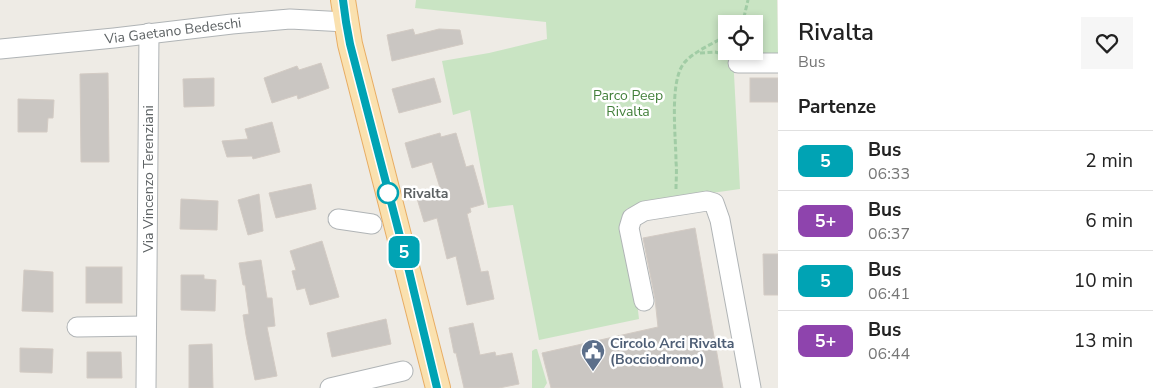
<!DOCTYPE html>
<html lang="it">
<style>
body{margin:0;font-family:"Nunito Sans",sans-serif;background:#f6f6f6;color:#222;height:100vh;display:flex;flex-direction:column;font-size:19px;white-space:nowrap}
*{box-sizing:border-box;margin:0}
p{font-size:16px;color:#767676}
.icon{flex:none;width:28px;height:28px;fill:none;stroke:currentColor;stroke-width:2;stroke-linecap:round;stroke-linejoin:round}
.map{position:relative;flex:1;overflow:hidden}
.drawer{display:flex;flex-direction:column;background:#fff;width:375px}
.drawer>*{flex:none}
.badge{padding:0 10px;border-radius:8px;font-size:18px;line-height:32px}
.tools{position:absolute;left:718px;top:15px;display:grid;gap:10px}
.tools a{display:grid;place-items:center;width:45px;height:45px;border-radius:0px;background:#fff;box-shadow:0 2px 8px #0003;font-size:25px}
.map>.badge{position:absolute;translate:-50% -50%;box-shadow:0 0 0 2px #fff}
h2{padding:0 20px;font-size:19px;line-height:45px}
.round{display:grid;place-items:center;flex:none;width:52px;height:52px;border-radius:0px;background:#f6f6f6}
.headline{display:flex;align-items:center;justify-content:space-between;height:85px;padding:0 20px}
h1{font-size:24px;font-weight:600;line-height:38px}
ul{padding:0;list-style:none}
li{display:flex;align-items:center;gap:15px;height:60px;padding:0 20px;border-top:1px solid #e0e0e0}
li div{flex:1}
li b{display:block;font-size:19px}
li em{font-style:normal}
li .badge{min-width:55px;font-weight:700;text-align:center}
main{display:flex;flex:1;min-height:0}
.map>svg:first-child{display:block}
</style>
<main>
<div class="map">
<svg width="778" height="388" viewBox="0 0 778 388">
<rect width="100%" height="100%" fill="#eeebe5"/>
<g fill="#c9e4c3" fill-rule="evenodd">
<path d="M416,0H777L778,56L733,55L740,189L676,198L626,209L639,319L539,340L513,205L488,208L470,110L453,115L442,61L489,53L547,39L546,22L415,8ZM726,24H754V51H726Z"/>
<path d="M535,349H537L547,383L544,388H532V351Z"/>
</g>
<g fill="#cac6c2" stroke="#d3cbc4">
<path d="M413,29L415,35L439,29L460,30L463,44L392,61L387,35Z"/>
<path d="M321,63L329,88L298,99L297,95L272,103L264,78L297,66L299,70Z"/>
<path d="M108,73L109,162H81L80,74Z"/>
<path d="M214,78V106L184,107L183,79Z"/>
<path d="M434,78L441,102L399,113L392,89Z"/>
<rect x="750" y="78" width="28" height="24"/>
<path d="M18,99L54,100L53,118H48L47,132H18Z"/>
<path d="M272,122L280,152L253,159L252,156L227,157L222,141L248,139L245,129Z"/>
<path d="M440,133L441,137L456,133L466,167L473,165L484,204L470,208L471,212L467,214L481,272L488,271L494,299L467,305L456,256L447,259L437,218L424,222L416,195L440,188L432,162L412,168L405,143Z"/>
<path d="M311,184L316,209L276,218L269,193Z"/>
<path d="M259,194L263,231L248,235L238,200Z"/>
<path d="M181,199L218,201L217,230L180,229Z"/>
<path d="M695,228L723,388H551L542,353L658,327L655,299L643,238Z"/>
<path d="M322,241L339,297L310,305L305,288L297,290L292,271L296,270L290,251Z"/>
<path d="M763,254H778V295H764Z"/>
<path d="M261,260L267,298H272L275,326L267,327L277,376L255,380L246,335L243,315L249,314L245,285H243L239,263Z"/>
<rect x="86" y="267" width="36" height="36"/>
<path d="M24,270L53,272V312L22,311Z"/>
<path d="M181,275H204V279L216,280L215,311L181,310Z"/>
<path d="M386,319L391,344L332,357L327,333Z"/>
<path d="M473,323L480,355L495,352L496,356L512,353L519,384L499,388H464L456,353H454L449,328Z"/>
<path d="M212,344L213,388H189V345Z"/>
<path d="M20,348L53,349L52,373L20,372Z"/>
<path d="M87,352H121L122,378H87Z"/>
</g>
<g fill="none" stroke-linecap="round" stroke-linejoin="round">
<g stroke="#b0b4b6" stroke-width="21">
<g id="minor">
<path d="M0,49L114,38L232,24L290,19L346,22"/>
<path d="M738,63H778"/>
<path d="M338,219L372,224"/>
<path d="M644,301L629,228L632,218L644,211L707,201L714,203L720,220L751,388"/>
<path d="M77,327L146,326"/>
<path d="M146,388L149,33"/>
<path d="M330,388L403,371"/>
</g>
</g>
<g stroke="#e8ad64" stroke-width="26">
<path id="major" d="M343,0L350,44L438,388"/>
</g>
<g stroke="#a1cca5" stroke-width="3" stroke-dasharray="5 2.5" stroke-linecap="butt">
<path d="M740,24L744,17L748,0"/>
<path d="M700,53L715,52L723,54"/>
<path d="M676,189C676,180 677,171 676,162C676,137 669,82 684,63C693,52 714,43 726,36"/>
</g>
<use href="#minor" stroke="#fff" stroke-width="19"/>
<use href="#major" stroke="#fae1af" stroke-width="24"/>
</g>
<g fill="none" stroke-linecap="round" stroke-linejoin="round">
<g stroke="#fff" stroke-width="11">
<path id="line" d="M343,0L346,22L350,44L409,271L437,388"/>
</g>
<use href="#line" stroke="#00a3b4" stroke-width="8"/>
</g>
<defs>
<g id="civic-pin" transform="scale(1.25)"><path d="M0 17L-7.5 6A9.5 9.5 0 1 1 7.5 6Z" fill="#5c6f8a" stroke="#fff"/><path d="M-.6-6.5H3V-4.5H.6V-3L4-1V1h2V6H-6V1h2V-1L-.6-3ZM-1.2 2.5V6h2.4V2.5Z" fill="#fff"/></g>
</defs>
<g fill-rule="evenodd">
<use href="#civic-pin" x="593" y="351"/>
</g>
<circle fill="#fff" stroke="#00a3b4" stroke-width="2.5" cx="388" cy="193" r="10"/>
<g text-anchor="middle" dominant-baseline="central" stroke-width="5" stroke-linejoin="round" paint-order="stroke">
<g font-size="14" fill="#5d6264" stroke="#fff">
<text transform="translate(173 31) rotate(-7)">Via Gaetano Bedeschi</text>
<text transform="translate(148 179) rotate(-90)">Via Vincenzo Terenziani</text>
</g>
<g font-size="14" fill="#427f3a" stroke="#fff">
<text x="628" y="95">Parco Peep<tspan x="628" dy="16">Rivalta</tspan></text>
</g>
<g font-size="14" font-weight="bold" fill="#5d6264" stroke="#fff" text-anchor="start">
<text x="403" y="193">Rivalta</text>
</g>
<g font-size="14" font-weight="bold" fill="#4e5e75" stroke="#fff" text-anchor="start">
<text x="610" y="343">Circolo Arci Rivalta<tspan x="610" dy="16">(Bocciodromo)</tspan></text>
</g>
</g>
</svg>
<div class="tools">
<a><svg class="icon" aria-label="locate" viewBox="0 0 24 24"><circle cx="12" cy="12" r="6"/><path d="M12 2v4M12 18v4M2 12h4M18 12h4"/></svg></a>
</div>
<b class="badge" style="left:404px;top:252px;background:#00a3b4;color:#fff">5</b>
</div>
<section class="drawer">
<div class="headline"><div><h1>Rivalta</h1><p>Bus</p></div><a class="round"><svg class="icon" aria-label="heart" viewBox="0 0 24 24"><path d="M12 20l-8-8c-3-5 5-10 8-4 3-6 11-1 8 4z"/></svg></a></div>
<h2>Partenze</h2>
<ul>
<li><span class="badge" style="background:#00a3b4;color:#fff">5</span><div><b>Bus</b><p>06:33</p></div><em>2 min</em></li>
<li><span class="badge" style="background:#8e44ad;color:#fff">5+</span><div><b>Bus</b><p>06:37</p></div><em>6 min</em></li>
<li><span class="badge" style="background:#00a3b4;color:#fff">5</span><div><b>Bus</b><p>06:41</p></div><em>10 min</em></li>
<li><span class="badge" style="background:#8e44ad;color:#fff">5+</span><div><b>Bus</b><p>06:44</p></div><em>13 min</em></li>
</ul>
</section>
</main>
